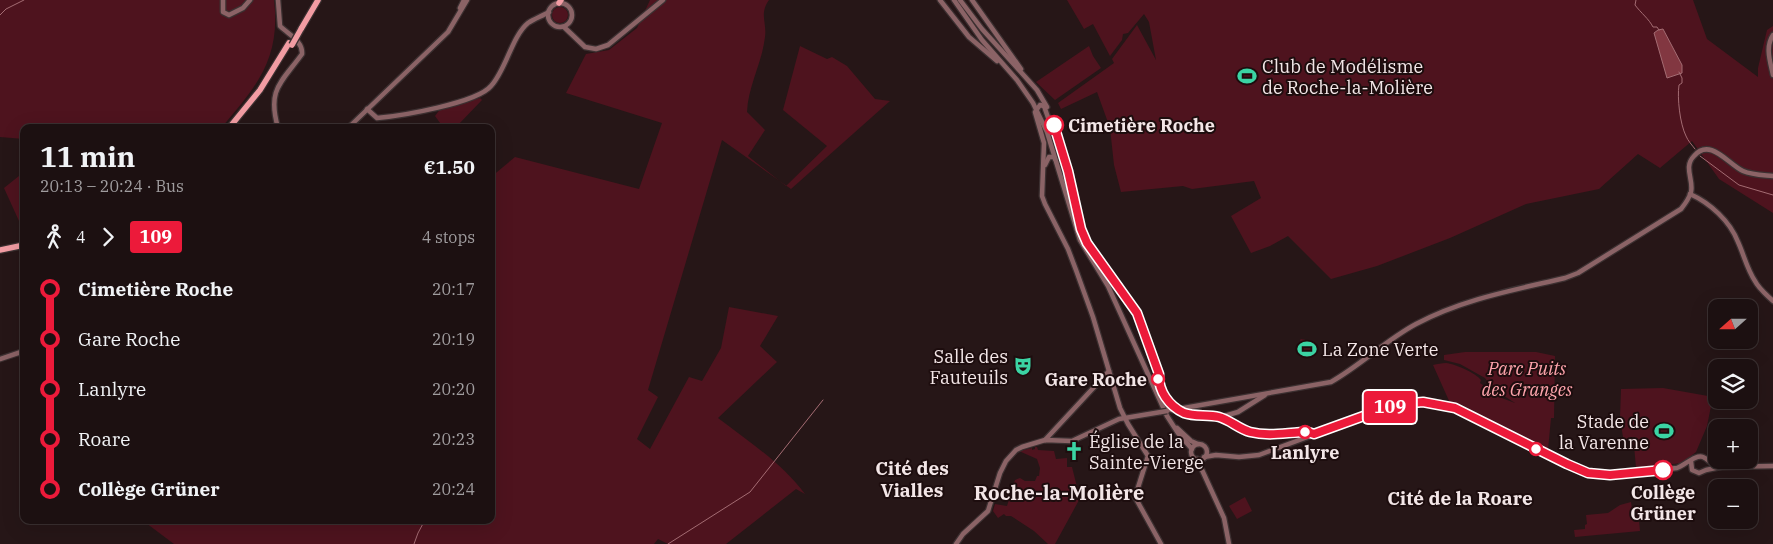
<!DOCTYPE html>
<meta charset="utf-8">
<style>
body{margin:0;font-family:"IBM Plex Serif",serif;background:#25191a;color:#f1f3f6;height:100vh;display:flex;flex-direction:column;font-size:19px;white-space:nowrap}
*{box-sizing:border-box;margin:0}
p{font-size:16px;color:#a09d9f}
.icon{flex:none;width:28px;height:28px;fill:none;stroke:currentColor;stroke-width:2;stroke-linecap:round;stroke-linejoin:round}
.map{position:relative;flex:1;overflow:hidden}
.side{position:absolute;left:20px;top:124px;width:475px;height:400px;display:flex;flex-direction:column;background:#1c1011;border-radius:10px;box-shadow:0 5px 20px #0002,0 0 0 1px #3a3031}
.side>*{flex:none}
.badge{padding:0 10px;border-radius:4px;font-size:18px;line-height:32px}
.needle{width:32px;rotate:249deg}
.fabs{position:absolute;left:1708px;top:299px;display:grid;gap:10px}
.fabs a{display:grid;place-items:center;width:50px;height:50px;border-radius:10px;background:#1c1011;box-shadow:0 5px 20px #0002,0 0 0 1px #3a3031;font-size:25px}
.map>.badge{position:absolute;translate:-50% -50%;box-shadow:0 0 0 2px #fff}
.legs{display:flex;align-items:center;gap:8px;height:55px;padding:0 20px;font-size:16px}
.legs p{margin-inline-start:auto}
.head{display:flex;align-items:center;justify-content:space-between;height:85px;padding:0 20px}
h1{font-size:28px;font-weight:800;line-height:38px}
ul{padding:0 20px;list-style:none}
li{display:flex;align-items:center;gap:18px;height:50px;font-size:19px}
li i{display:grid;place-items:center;width:8px;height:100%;margin:0 6px;background:currentColor}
li i::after{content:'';width:12px;height:12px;margin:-6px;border:4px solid;border-radius:50%;background:#1c1011}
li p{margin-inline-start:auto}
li:first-child i{background:linear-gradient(#0000 50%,currentColor 0)}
li:last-child i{background:linear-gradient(currentColor 50%,#0000 0)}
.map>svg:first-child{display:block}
</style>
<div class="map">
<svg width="1773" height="544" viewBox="0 0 1773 544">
<rect width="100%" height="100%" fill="#261617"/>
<g fill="#4e131e">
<path d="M0,0H274C281,58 257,86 222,127L24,128V139L0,137Z"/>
<path d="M650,0H769C759,14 767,22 765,37C762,63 748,86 747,112L765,130L748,156L786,186L827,146L783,110L800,46L827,59L832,57L847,66L875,99L890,101L791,189L722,140L648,390L658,397L637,439L650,449L689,377L702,381L721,348L729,307L778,316L760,346L777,362L718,418C748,441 782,463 805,494L796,489L726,544H668L658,539L654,544H174L142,520H491V177L515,157L639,189L662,123L566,93L586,54L609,50L637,28Z"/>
<path d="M1067,0H1693L1707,39L1758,77V68L1767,30L1773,26V213L1719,179L1692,141L1660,168L1638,154L1599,189L1526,204L1450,238L1377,266L1331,279L1288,236L1270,246L1251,253L1231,216L1261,198L1254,181L1192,189L1183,186L1121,192L1114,165L1110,128L1097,92L1061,109L1058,103L1114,63L1112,59L1137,25L1156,60L1149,22L1144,14L1128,33L1123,34L1122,40L1110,56L1093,24L1084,29Z"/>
<circle cx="560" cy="15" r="8"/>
<path d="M1089,46L1093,56L1101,68L1055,100L1036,82Z"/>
<path d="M480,98L482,100L456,127H443L435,116L441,108Z"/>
<path d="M24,172V232L4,188Z"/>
<path d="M1301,339L1311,341L1312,357H1302L1300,340Z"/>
<path d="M1465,352H1536L1555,356L1554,418H1551L1548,450L1530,442L1462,405L1450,403L1433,365C1437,364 1442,363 1446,363C1455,364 1476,373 1481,380L1480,383L1499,397L1515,403L1492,388L1485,378L1460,364L1444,360V355Z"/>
<path d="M1663,388L1708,396L1712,401L1707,426L1696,452L1682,463L1636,468L1634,445L1623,437L1620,418L1621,389Z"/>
<path d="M1035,447H1037L1038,450L1054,451L1056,459L1067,458V467H1072L1077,487L1084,491L1055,544H1048L1034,531L1011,516H1006L1004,514L998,518L993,511L995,504L1007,506L1015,480L1020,478L1025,481H1035L1037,476H1039L1040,468L1037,459L1019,451L1032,448V450L1035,449Z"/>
<path d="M1245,497L1252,511L1237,519L1229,506Z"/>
<path d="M1631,502L1632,509H1638L1640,531L1575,537L1574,530L1585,529V525L1587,524L1586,515L1608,513L1620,505Z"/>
</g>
<path fill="#823741" stroke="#a46c73" d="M1663,29L1682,65V73L1667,78L1654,33L1658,30Z"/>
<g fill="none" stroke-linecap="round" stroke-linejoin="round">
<g stroke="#a46c73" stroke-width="1">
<path d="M1636,0L1635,5C1641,13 1649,19 1653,27H1657L1659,30"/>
<path d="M0,15L6,9L24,0"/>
<path d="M1679,72L1682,78V83L1679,85C1677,98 1680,124 1686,136C1688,141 1692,145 1695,149"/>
<path d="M1700,156L1739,185L1773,195"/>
<path d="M414,544L418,533L425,520"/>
<path d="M668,544L750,492L823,400"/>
</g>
<g stroke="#3c3031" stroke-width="7">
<g id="secondary">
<path d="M223,0V12L229,15L243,8L250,0"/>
<path d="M940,0L969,37L997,61"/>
<path d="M954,0L982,40L1017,80L1033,103L1047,132L1080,240L1108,286L1167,416L1178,433L1192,449"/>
<path d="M960,0L982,29L1037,90L1047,107"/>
<path d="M972,0L1021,69"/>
<circle cx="560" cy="15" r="12"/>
<path d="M460,8L464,0"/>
<path d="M564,27L585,47L596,49L608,45L663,0"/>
<path d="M1773,35C1765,47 1770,61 1773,75"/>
<path d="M367,109L377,118C401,116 477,103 491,86C506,70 512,36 528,23C534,19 542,16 549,12"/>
<path d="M278,128C267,89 281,83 302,54C303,41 289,35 280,26L278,0"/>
<path d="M348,128L448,32L467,0"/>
<path d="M1063,154L1081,229L1098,265"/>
<path d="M1064,156L1059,149L1044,106L1040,105L1035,112L1044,143L1042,196L1045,204L1068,249L1076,270L1093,317L1120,408L1128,424L1148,456L1135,497L1161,544"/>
<path d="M1045,165L1049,157H1054L1055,159"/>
<path d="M1690,194C1710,203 1730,221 1738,242C1744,255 1747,269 1755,281C1759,289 1767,295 1773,301"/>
<path d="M0,359L24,351"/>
<path d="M1168,409L1177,411L1184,408L1331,382C1361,365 1386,340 1416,324C1463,299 1514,290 1565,278L1578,273L1681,209C1685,204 1689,199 1691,192C1694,180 1683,167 1694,156C1710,137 1728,164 1743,171C1752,175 1763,175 1773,176"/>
<path d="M1168,409V405L1172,404L1185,413L1219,417L1249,432L1276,435L1308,432L1314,434"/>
<path d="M1221,417L1238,412L1265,395"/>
<path d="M1177,428L1191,441L1198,444"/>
<path d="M1045,440L1109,371"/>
<circle cx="1199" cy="452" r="8"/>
<path d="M1204,457L1216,455L1239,457L1259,455L1383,409L1401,404L1423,402L1455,408L1566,464L1588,473L1610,475L1677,468C1685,465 1696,454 1703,457C1710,460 1709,464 1720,467"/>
<path d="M1197,459L1224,518L1229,544"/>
<path d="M1691,461L1692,470L1699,473L1706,470L1720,467L1773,466"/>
<path d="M956,544L963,534L988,511L1000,473L1006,461L1016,450L1022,447L1045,440L1072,441L1119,419L1161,412"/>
</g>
</g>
<g stroke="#3c3031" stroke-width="8">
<g id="highway">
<path d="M559,3L561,0"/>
<path d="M301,29L318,0"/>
<path d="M229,128L260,90L289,43"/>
<path d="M0,250L24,245"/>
</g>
</g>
<use href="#secondary" stroke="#8b6366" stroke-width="4.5"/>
<use href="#highway" stroke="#f29ca3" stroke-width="5.5"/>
<g stroke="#3c3031" stroke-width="7" stroke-linecap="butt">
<path id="secondary-bridge" d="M1161,412L1167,411"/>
</g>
<g stroke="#3c3031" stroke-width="8" stroke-linecap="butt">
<path id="highway-bridge" d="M292,45L301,29"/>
</g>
<use href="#secondary-bridge" stroke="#8b6366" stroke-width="4.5"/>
<use href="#highway-bridge" stroke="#f29ca3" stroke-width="5.5"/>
</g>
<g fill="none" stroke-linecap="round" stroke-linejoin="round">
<g stroke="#fff" stroke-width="11">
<path id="line-1" d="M1054,125L1068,171L1081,229L1087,243L1137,313L1159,374C1158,391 1169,406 1184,413C1195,417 1208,414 1219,417C1230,420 1239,429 1250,432C1270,437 1288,432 1308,432L1314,434L1383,409L1401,404L1423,402L1455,408L1567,464L1588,473L1610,475L1663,470"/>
</g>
<use href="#line-1" stroke="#ec1a3a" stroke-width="8"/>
</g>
<defs>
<g id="stadium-bare" transform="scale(1.5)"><path d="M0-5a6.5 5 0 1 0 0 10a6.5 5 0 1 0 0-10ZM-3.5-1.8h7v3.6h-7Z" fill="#3bd4a4" stroke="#1d0d0e" stroke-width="2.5" paint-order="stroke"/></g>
<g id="theatre-bare" transform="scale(1.5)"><path d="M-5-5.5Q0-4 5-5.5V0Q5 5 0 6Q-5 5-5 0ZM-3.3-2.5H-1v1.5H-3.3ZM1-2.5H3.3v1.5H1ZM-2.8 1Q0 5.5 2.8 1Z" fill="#3bd4a4" stroke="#1d0d0e" stroke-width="2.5" paint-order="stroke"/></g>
<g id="church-bare" transform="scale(1.5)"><path d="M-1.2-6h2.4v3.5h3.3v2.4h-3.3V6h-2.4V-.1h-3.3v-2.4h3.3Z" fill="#3bd4a4" stroke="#1d0d0e" stroke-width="2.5" paint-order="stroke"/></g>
</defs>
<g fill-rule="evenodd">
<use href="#stadium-bare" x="1247" y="76"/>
<use href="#stadium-bare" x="1307" y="349"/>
<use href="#theatre-bare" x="1023" y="366"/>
<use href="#stadium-bare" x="1664" y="431"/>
<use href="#church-bare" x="1074" y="451"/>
</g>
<g fill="#fff" stroke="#ec1a3a" stroke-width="2.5">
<circle cx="1054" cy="125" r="9"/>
<circle cx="1158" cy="379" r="6"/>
<circle cx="1305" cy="432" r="6"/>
<circle cx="1536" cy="449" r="6"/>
<circle cx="1663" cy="470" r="9"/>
</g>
<g text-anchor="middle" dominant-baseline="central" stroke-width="4" stroke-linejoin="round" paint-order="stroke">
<g font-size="18" fill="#f3e6e7" stroke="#1d0d0e" text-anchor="start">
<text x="1262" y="66">Club de Modélisme<tspan x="1262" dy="21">de Roche-la-Molière</tspan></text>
<text x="1322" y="349">La Zone Verte</text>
<text x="1008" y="356" text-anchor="end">Salle des<tspan x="1008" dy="21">Fauteuils</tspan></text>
<text x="1649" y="421" text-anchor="end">Stade de<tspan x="1649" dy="21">la Varenne</tspan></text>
<text x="1089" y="441">Église de la<tspan x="1089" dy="21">Sainte-Vierge</tspan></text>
</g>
<g font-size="18" font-weight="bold" fill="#f3e6e7" stroke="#1d0d0e">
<text x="1068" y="125" text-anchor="start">Cimetière Roche</text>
<text x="1147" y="379" text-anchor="end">Gare Roche</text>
<text x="1305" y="452">Lanlyre</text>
<text x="1663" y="492">Collège<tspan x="1663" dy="21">Grüner</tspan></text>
</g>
<g font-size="18" font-style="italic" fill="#fea4ac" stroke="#1d0d0e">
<text x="1527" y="368">Parc Puits<tspan x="1527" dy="21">des Granges</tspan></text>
</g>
<g font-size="19" font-weight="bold" fill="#f3e6e7" stroke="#1d0d0e">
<text x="912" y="468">Cité des<tspan x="912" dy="22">Vialles</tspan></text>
<text x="1460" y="498">Cité de la Roare</text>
</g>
<g font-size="20" font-weight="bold" fill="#f3e6e7" stroke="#1d0d0e">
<text x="1059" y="492">Roche-la-Molière</text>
</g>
</g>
</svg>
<div class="fabs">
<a><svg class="needle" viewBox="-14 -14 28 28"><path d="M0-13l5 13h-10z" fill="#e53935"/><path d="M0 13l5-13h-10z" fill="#a09d9f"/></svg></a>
<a><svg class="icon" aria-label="layers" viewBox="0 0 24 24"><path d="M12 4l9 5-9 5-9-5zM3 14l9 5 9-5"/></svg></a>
<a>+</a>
<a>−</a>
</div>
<b class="badge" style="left:1390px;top:407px;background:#ec1a3a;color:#fff">109</b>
<section class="side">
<div class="head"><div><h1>11 min</h1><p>20:13 – 20:24 · Bus</p></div><b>€1.50</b></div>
<div class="legs"><svg class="icon" aria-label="walk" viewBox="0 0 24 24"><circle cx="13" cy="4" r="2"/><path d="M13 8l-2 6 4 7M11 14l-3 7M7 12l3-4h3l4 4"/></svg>4<svg class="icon" aria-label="forward" viewBox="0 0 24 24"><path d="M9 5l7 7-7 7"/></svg><b class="badge" style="background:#ec1a3a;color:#fff">109</b><p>4 stops</p></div>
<ul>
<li><i style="color:#ec1a3a"></i><b>Cimetière Roche</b><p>20:17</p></li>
<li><i style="color:#ec1a3a"></i><span>Gare Roche</span><p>20:19</p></li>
<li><i style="color:#ec1a3a"></i><span>Lanlyre</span><p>20:20</p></li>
<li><i style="color:#ec1a3a"></i><span>Roare</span><p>20:23</p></li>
<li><i style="color:#ec1a3a"></i><b>Collège Grüner</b><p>20:24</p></li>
</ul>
</section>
</div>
